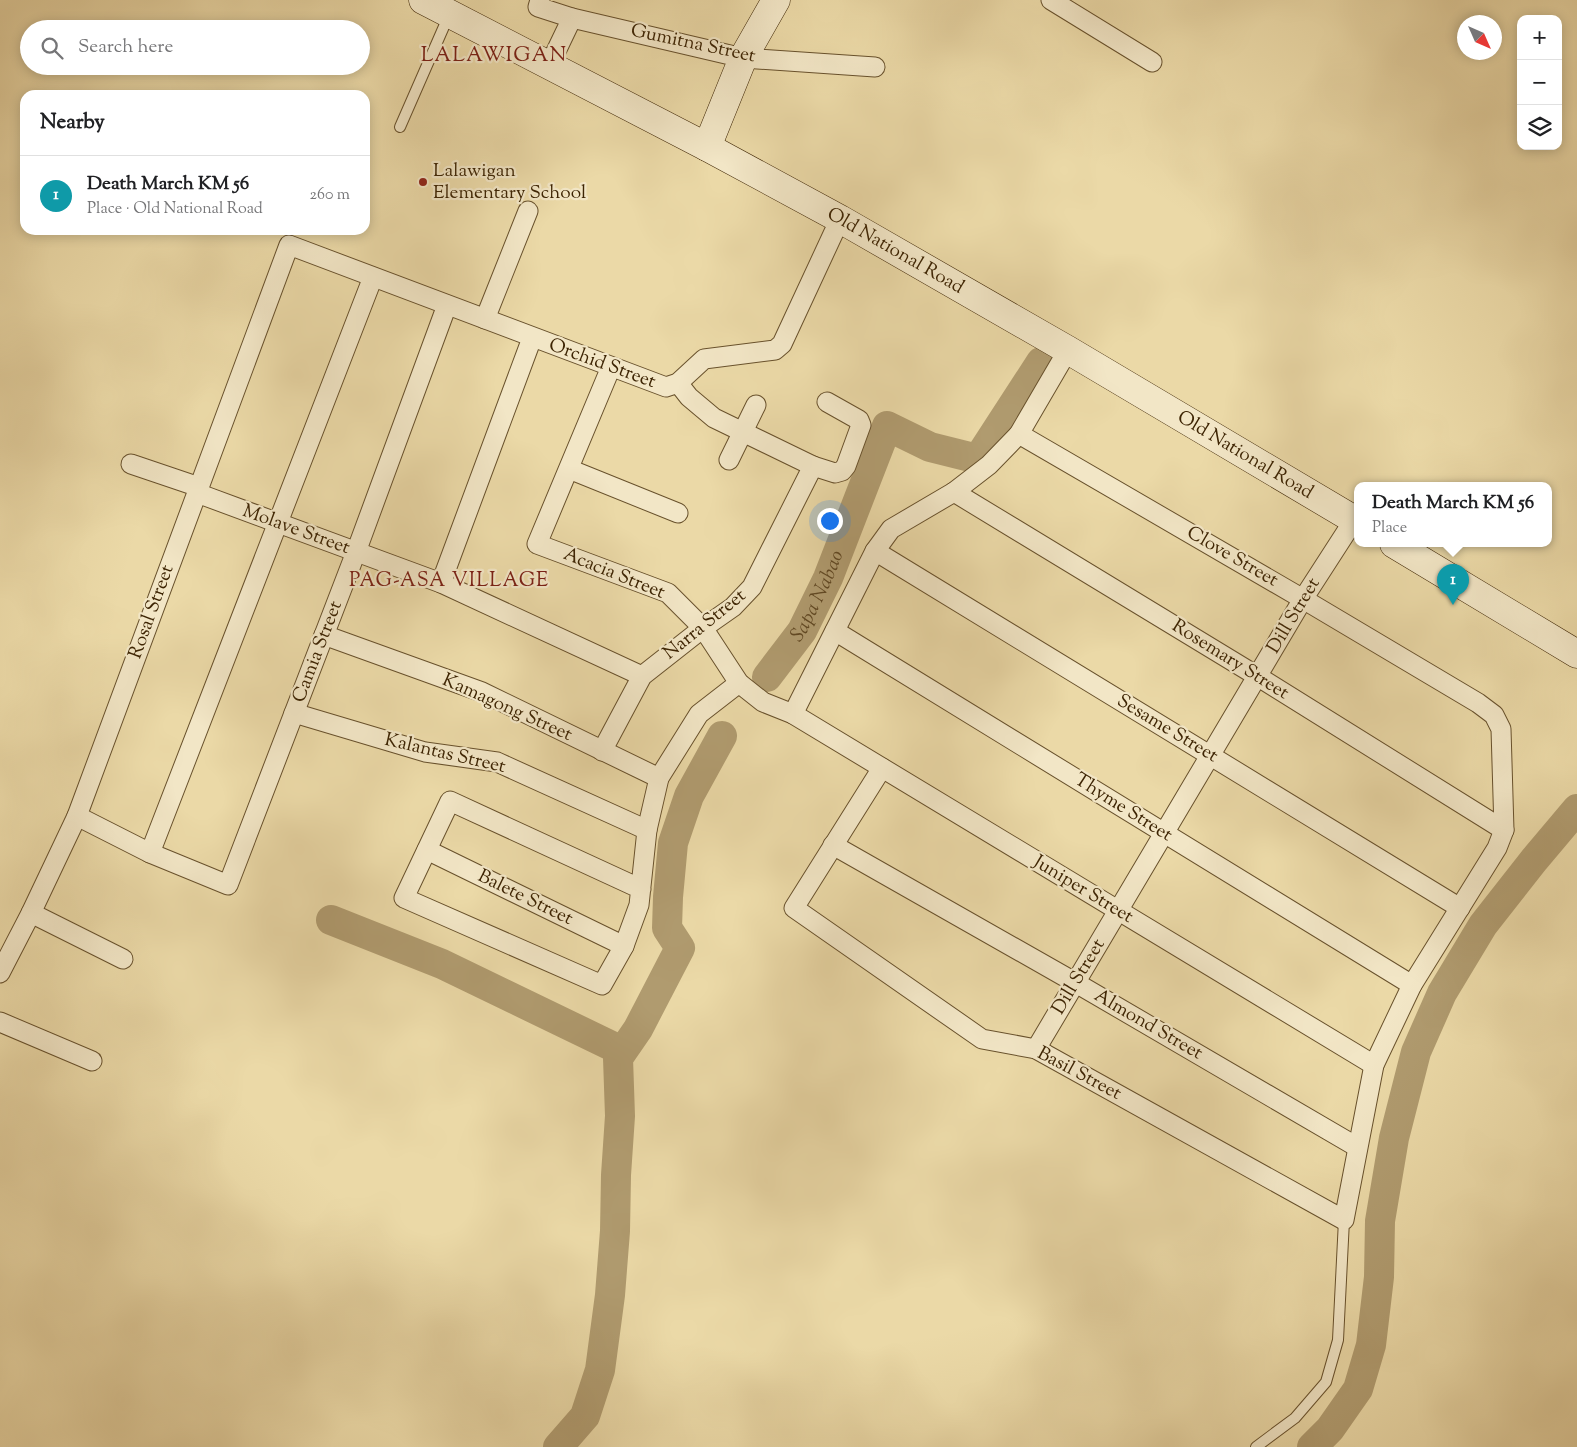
<!DOCTYPE html>
<meta charset="utf-8">
<style>
:root{--surface:#fff;--page:#f6f6f6;--text:#202124;--muted:#757577;--line:#e0e0e0;--accent:#2563eb}
body{margin:0;font-family:"Sorts Mill Goudy",serif;background:var(--page);color:var(--text)}
.controls{position:absolute;right:15px;top:15px;display:grid;overflow:hidden;border-radius:10px;box-shadow:0 2px 12px #0003}
.controls button{width:45px;height:45px;display:grid;place-items:center;padding:0;border:0;border-bottom:1px solid var(--line);background:var(--surface);color:var(--text);font:25px sans-serif}
.compass{position:absolute;left:1457px;top:15px;width:45px;height:45px;border-radius:50%;background:var(--surface);box-shadow:0 2px 12px #0003;rotate:135deg}
.you{position:absolute;left:829px;top:520px;width:18px;height:18px;margin:-12px;border:4px solid #fff;border-radius:50%;background:#1a73e8;box-shadow:0 0 0 8px #1a73e833}
.badge{display:grid;place-items:center;width:32px;height:32px;border-radius:50%;background:var(--accent);color:#fff;font-size:16px;font-weight:700}
.pin{position:absolute;translate:-50% -41px;filter:drop-shadow(0 1px 2px #0008)}
.pin::after{content:'';position:absolute;top:26px;width:18px;height:15px;background:inherit;clip-path:polygon(0 0,100% 0,50% 100%)}
.popup{position:absolute;left:1354px;top:482px;width:198px;height:65px;box-sizing:border-box;display:grid;place-content:center;border-radius:10px;background:var(--surface);filter:drop-shadow(0 1px 4px #0005);font-size:16px;white-space:nowrap;color:var(--muted)}
.popup b{font-size:19px;color:var(--text)}
.popup::after{content:'';position:absolute;left:50%;top:100%;margin-left:-10px;border:10px solid transparent;border-top-color:var(--surface)}
.list{margin:0;padding:0;list-style:none}
h2{display:flex;justify-content:space-between;align-items:center;height:65px;margin:0;padding:0 20px;font-size:21px}
h2 small{font-size:16px;font-weight:400;color:var(--muted)}
.list li{display:grid;grid-template-columns:32px 1fr auto;gap:15px;align-items:center;box-sizing:border-box;height:80px;padding:0 20px;border-top:1px solid var(--line)}
.list b{display:block;font-size:19px;white-space:nowrap}
.list p{margin:0;font-size:16px;white-space:nowrap;color:var(--muted)}
.list em{font-size:16px;font-style:normal;color:var(--muted)}
.icon{flex:none;width:28px;height:28px;fill:none;stroke:currentColor;stroke-width:2;stroke-linecap:round;stroke-linejoin:round}
.map{position:relative;flex:none;width:1577px;height:1447px;overflow:hidden}
.search{position:absolute;background:var(--surface);box-shadow:0 2px 12px #0003;left:20px;top:20px;width:350px;height:55px;display:flex;align-items:center;gap:12px;box-sizing:border-box;padding:0 18px;border-radius:28px;color:var(--muted);font-size:19px}
.panel{position:absolute;background:var(--surface);box-shadow:0 2px 12px #0003;left:20px;top:90px;width:350px;height:145px;border-radius:15px}
.map>svg:first-child{display:block}
</style>
<div class="map">
<svg width="1577" height="1447" viewBox="0 0 1577 1447">
<rect width="100%" height="100%" fill="#ebd9a7"/>
<filter id="stains"><feTurbulence type="fractalNoise" baseFrequency=".004" numOctaves="4"/><feColorMatrix values="0 0 0 0 .2 0 0 0 0 .09 0 0 0 0 .02 0 0 0 .5 -.17"/></filter>
<radialGradient id="worn" r=".72"><stop offset=".6" stop-color="#630" stop-opacity="0"/><stop offset="1" stop-color="#630" stop-opacity=".3"/></radialGradient>
<g fill="none" stroke-linecap="round" stroke-linejoin="round">
<g stroke="#b09b6f" stroke-width="30">
<path id="s1" d="M767,677L802,631L828,578L887,426L930,447L978,459L1041,362"/>
<polyline points="331,920 442,964 622,1051"/>
<polyline points="558,1447 585,1416 600,1370 610,1295 615,1231 616,1175 620,1116 618,1058 638,1029 680,948 667,928 668,897 673,843 689,796 722,736"/>
<polyline points="1312,1447 1330,1429 1358,1389 1371,1345 1379,1277 1380,1221 1394,1138 1416,1052 1442,993 1483,925 1534,860 1577,809"/>
</g>
<defs>
<g id="lane">
<polyline points="400,127 449,15"/>
<polyline points="1256,1447 1295,1418 1326,1382 1338,1340 1344,1220"/>
</g>
<g id="street">
<polyline points="540,0 538,7 572,18 549,66"/>
<polyline points="1051,0 1152,62"/>
<polyline points="572,18 743,58 875,67"/>
<polyline points="485,319 528,211"/>
<polyline points="611,367 537,544 668,593 703,628 739,683 763,702 793,714 1374,1065"/>
<polyline points="678,383 689,397 714,418 813,466 835,473 842,471 846,466 861,425 859,420 827,402"/>
<polyline points="729,460 756,405"/>
<polyline points="131,464 199,487"/>
<polyline points="569,469 678,513"/>
<polyline points="954,492 1257,676 1504,830"/>
<polyline points="197,493 441,583 642,676"/>
<polyline points="875,551 1460,908"/>
<polyline points="441,583 532,338"/>
<polyline points="835,631 1412,985"/>
<polyline points="324,635 482,692 659,778"/>
<polyline points="294,713 425,752 497,762 647,830"/>
<polyline points="793,714 875,551 891,529 954,492 989,465 1019,434 1068,350"/>
<polyline points="602,751 642,676 703,628 733,607 752,587 813,466"/>
<polyline points="882,768 794,908 982,1039 1036,1049 1344,1220 1374,1065 1412,985 1497,848 1504,830 1501,729 1494,715 1478,703 1303,599 1019,434"/>
<polyline points="77,816 150,853 228,885 356,552 447,305"/>
<polyline points="833,845 1076,983 1357,1147"/>
<polyline points="427,850 624,946"/>
<polyline points="150,853 373,277"/>
<polyline points="641,889 450,801 404,898 602,985 624,946 639,905 647,830 659,778 699,714 739,683"/>
<polyline points="31,913 123,959"/>
<polyline points="0,973 31,913 77,816 289,245 666,387 678,383 704,359 775,350 782,344 840,219"/>
<polyline points="0,1022 92,1061"/>
<polyline points="1036,1049 1303,599 1354,520"/>
</g>
<g id="secondary">
<path id="s2" d="M423,0L707,147L840,219L1068,350L1358,522"/>
<polyline points="707,147 743,58 776,0"/>
<polyline points="1394,544 1577,654"/>
</g>
</defs>
<use href="#lane" stroke="#68512c" stroke-width="12"/>
<use href="#street" stroke="#68512c" stroke-width="21"/>
<use href="#secondary" stroke="#3d2403" stroke-width="29"/>
<use href="#lane" stroke="#f2e6c6" stroke-width="10"/>
<use href="#street" stroke="#f2e6c6" stroke-width="19"/>
<use href="#secondary" stroke="#f2e6c6" stroke-width="28"/>
</g>
<circle fill="#8f2418" stroke="#f2e6c6" stroke-width="2" cx="423" cy="182" r="5"/>
<g text-anchor="middle" dominant-baseline="central" stroke-width="4.5" stroke-linejoin="round" paint-order="stroke">
<g font-size="19" fill="#3d2403" stroke="#f2e6c6">
<text transform="translate(693 44) rotate(12)">Gumitna Street</text>
<text stroke="none"><textPath href="#s2" startOffset="535">Old National Road</textPath></text>
<text transform="translate(602 364) rotate(20)">Orchid Street</text>
<text stroke="none"><textPath href="#s2" startOffset="940">Old National Road</textPath></text>
<text transform="translate(296 530) rotate(20)">Molave Street</text>
<text transform="translate(1232 557) rotate(30)">Clove Street</text>
<text transform="translate(614 574) rotate(22)">Acacia Street</text>
<text transform="translate(152 612) rotate(-70)">Rosal Street</text>
<text transform="translate(1294 616) rotate(-59)">Dill Street</text>
<text transform="translate(705 625) rotate(-39)">Narra Street</text>
<text transform="translate(318 652) rotate(-69)">Camia Street</text>
<text transform="translate(1230 660) rotate(32)">Rosemary Street</text>
<text transform="translate(507 708) rotate(24)">Kamagong Street</text>
<text transform="translate(1167 729) rotate(31)">Sesame Street</text>
<text transform="translate(445 754) rotate(13)">Kalantas Street</text>
<text transform="translate(1123 808) rotate(32)">Thyme Street</text>
<text transform="translate(1083 890) rotate(31)">Juniper Street</text>
<text transform="translate(525 898) rotate(26)">Balete Street</text>
<text transform="translate(1079 977) rotate(-59)">Dill Street</text>
<text transform="translate(1148 1025) rotate(30)">Almond Street</text>
<text transform="translate(1079 1074) rotate(28)">Basil Street</text>
</g>
<g font-size="19" fill="#3d2403" stroke="#f2e6c6" text-anchor="start">
<text x="433" y="171">Lalawigan<tspan x="433" dy="22">Elementary School</tspan></text>
</g>
<g font-size="20" letter-spacing="1" fill="#7a1f14" stroke="#f2e6c6">
<text x="449" y="581">PAG-ASA VILLAGE</text>
</g>
<g font-size="20" font-style="italic" fill="#604823" stroke="#f2e6c6">
<text stroke="none"><textPath href="#s1" startOffset="96">Sapa Nabao</textPath></text>
</g>
<g font-size="21" letter-spacing="1" fill="#7a1f14" stroke="#f2e6c6">
<text x="494" y="56">LALAWIGAN</text>
</g>
</g>
<rect width="100%" height="100%" filter="url(#stains)"/>
<rect width="100%" height="100%" fill="url(#worn)"/>
</svg>
<div class="controls">
<button>+</button>
<button>−</button>
<button><svg class="icon" aria-label="layers" viewBox="0 0 24 24"><path d="M12 4l9 5-9 5-9-5zM3 14l9 5 9-5"/></svg></button>
</div>
<svg class="compass" viewBox="-18 -18 36 36"><path d="M0-13l5 13h-10z" fill="#e53935"/><path d="M0 13l5-13h-10z" fill="#757577"/></svg>
<div class="you"></div>
<div class="pin badge" style="left:1453px;top:605px;background:#0f9aa8">1</div>
<div class="popup"><b>Death March KM 56</b>Place</div>
<div class="search"><svg class="icon" aria-label="search" viewBox="0 0 24 24"><circle cx="10" cy="10" r="6"/><path d="M15 15l6 6"/></svg>Search here</div>
<section class="panel">
<h2>Nearby<small></small></h2>
<ul class="list">
<li><span class="badge" style="background:#0f9aa8">1</span><div><b>Death March KM 56</b><p>Place · Old National Road</p></div><em>260 m</em></li>
</ul>
</section>
</div>
